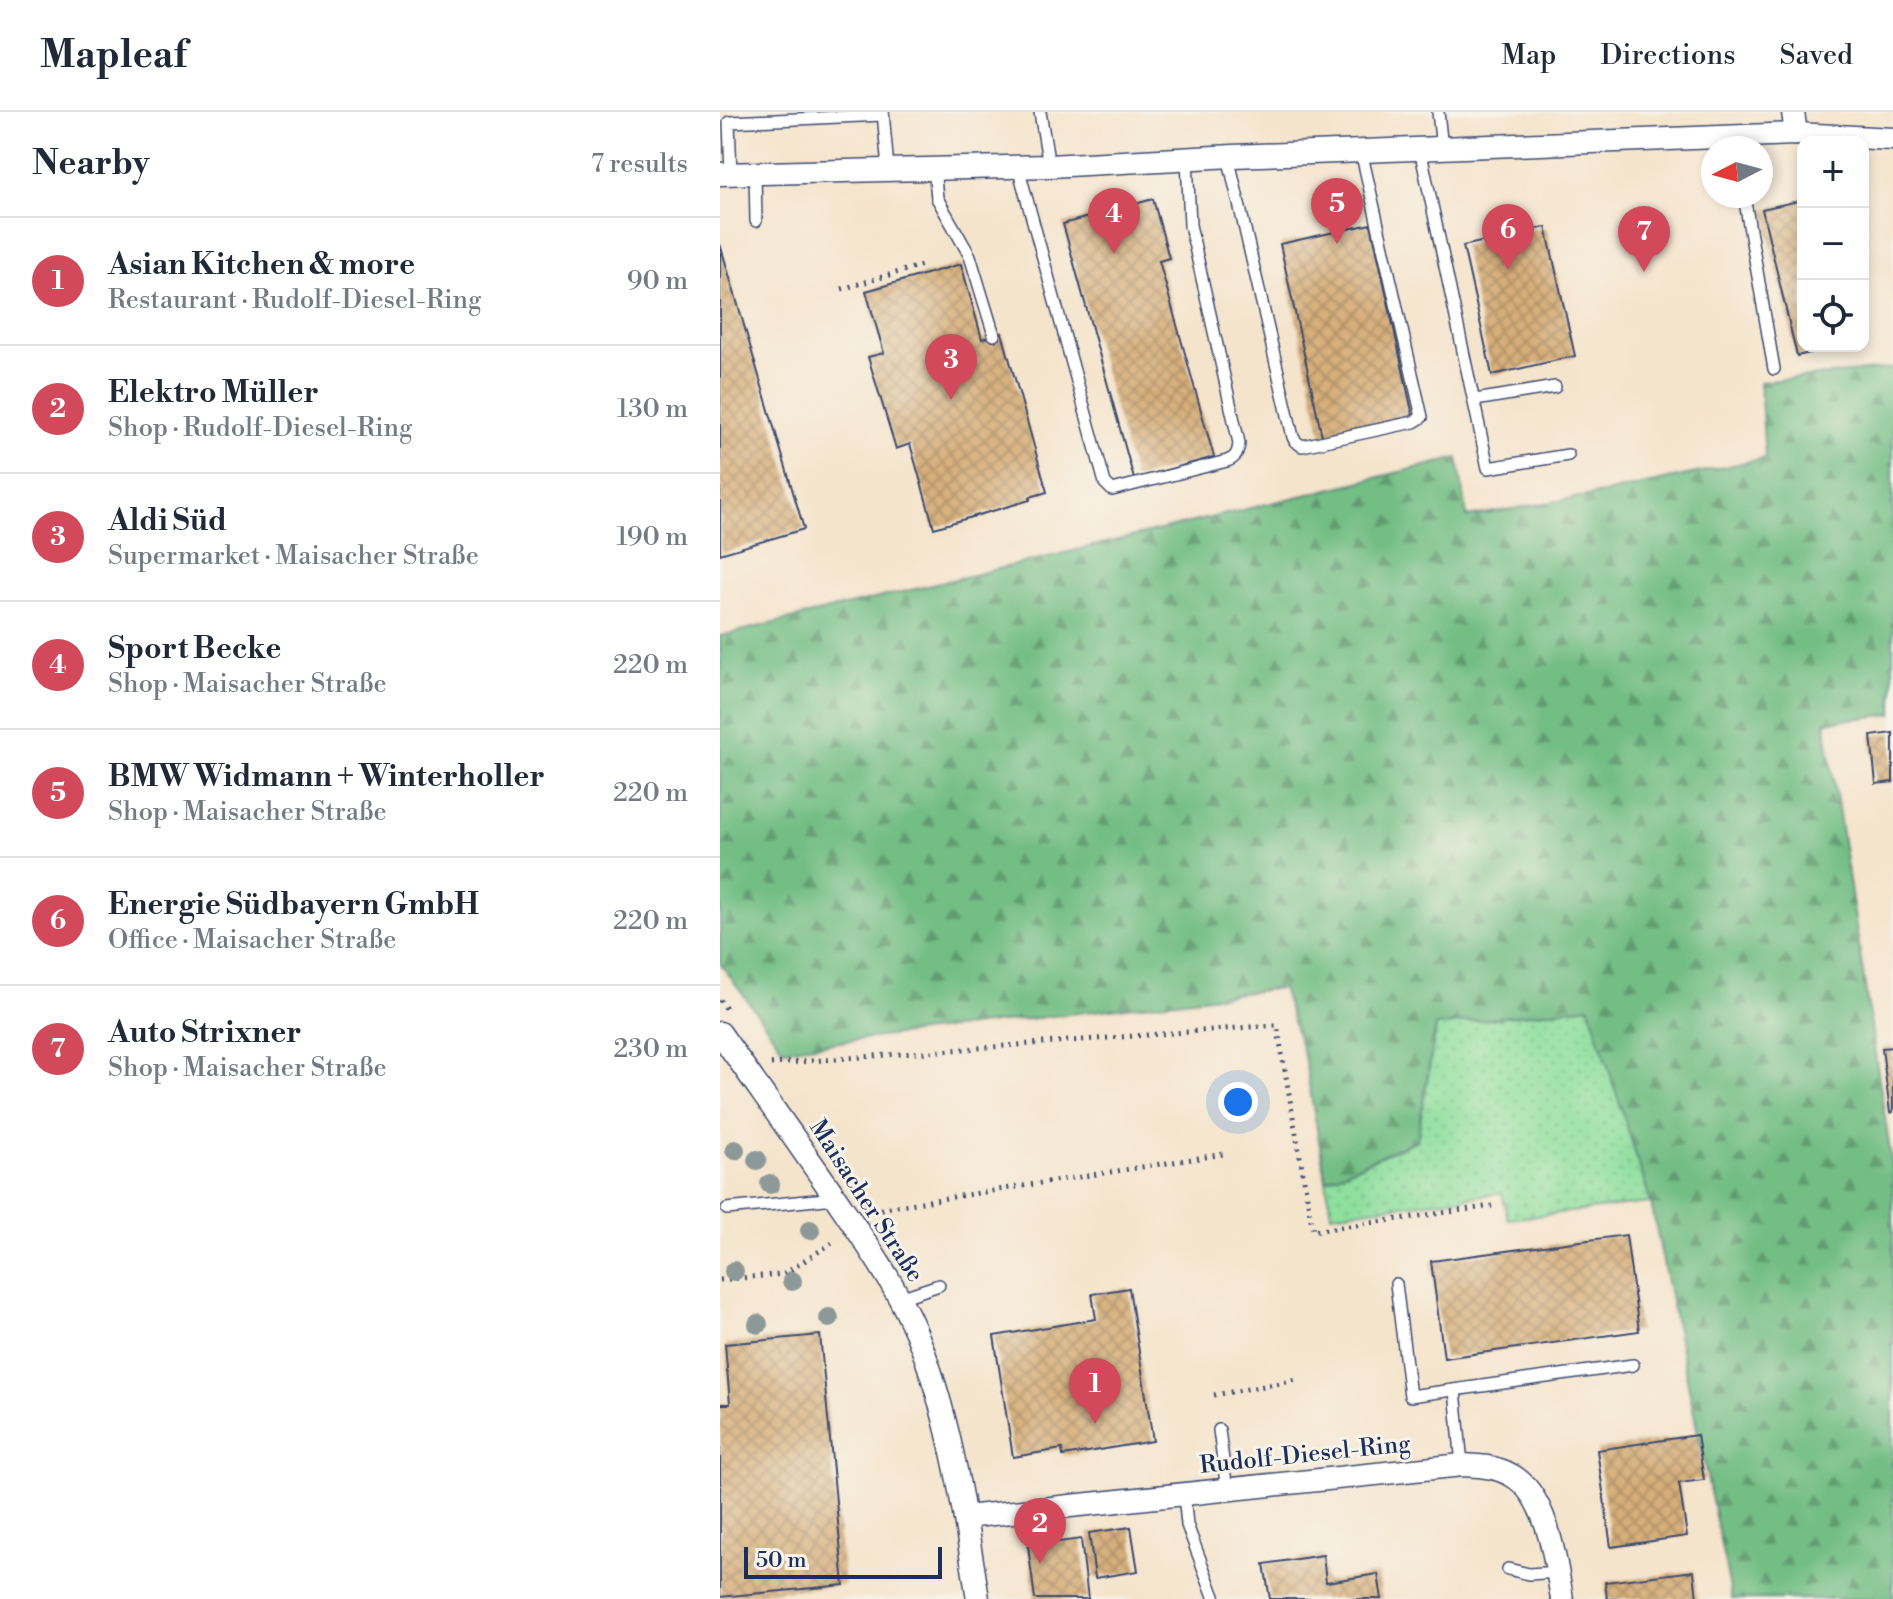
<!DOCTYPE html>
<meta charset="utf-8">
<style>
:root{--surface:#fff;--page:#f2f2f3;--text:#1f2937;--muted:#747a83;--line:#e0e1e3;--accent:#d1495b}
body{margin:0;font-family:"Libre Bodoni",serif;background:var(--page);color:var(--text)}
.controls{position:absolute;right:24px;top:24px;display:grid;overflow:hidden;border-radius:16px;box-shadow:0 4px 12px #0003}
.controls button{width:72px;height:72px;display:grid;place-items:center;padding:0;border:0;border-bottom:2px solid var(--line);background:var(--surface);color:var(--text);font:40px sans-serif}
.compass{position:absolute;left:981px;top:24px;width:72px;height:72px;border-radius:50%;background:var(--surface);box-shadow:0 4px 12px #0003;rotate:264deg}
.scale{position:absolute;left:24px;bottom:20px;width:198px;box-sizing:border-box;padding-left:8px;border:4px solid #1b2f5e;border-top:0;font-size:22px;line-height:28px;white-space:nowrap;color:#1b2f5e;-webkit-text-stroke:6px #f7f3e8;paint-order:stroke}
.you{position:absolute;left:518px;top:990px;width:28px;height:28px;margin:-20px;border:6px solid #fff;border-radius:50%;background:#1a73e8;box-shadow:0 0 0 12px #1a73e833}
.badge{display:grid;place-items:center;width:52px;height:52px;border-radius:50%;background:var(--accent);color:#fff;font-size:26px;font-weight:700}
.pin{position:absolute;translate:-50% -66px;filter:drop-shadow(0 2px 4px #0008)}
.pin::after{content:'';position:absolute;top:42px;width:28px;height:24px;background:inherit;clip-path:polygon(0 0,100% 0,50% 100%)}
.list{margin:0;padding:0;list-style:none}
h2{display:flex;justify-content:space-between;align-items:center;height:104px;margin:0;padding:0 32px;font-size:34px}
h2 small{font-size:26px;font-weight:400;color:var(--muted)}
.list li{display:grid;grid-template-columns:52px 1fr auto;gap:24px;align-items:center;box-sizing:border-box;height:128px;padding:0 32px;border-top:2px solid var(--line)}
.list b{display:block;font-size:30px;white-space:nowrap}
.list p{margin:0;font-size:26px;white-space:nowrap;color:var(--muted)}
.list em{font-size:26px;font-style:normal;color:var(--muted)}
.icon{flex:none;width:44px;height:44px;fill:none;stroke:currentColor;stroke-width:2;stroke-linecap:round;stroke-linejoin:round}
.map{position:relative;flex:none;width:1173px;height:1487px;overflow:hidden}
header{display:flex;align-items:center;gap:48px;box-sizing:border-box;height:112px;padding:0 40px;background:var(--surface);border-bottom:2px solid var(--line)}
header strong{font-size:38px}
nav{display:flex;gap:44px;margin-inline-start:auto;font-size:28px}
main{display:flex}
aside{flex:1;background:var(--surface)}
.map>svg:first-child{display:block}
</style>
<header>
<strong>Mapleaf</strong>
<nav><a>Map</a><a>Directions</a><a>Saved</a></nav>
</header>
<main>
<aside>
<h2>Nearby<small>7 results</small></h2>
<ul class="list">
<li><span class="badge">1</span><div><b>Asian Kitchen &amp; more</b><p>Restaurant · Rudolf-Diesel-Ring</p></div><em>90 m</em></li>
<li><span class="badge">2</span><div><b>Elektro Müller</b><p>Shop · Rudolf-Diesel-Ring</p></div><em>130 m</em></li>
<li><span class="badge">3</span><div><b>Aldi Süd</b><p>Supermarket · Maisacher Straße</p></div><em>190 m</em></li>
<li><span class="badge">4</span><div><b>Sport Becke</b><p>Shop · Maisacher Straße</p></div><em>220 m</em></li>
<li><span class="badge">5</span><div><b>BMW Widmann + Winterholler</b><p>Shop · Maisacher Straße</p></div><em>220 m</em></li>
<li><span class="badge">6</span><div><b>Energie Südbayern GmbH</b><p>Office · Maisacher Straße</p></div><em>220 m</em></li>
<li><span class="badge">7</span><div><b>Auto Strixner</b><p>Shop · Maisacher Straße</p></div><em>230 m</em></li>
</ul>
</aside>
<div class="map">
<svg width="1173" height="1487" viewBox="0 0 1173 1487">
<defs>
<pattern id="grass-dots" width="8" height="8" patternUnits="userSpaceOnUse" patternTransform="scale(2)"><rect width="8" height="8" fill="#8fdf9e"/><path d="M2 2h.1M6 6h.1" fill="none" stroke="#7bc08a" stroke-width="1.8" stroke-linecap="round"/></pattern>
<pattern id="forest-firs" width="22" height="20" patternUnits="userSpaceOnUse" patternTransform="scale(2)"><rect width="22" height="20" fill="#73be85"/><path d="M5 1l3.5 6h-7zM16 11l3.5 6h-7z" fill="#5e9b70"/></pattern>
<pattern id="building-cross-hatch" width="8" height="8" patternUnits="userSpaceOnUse" patternTransform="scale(2)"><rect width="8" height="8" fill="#d7af7a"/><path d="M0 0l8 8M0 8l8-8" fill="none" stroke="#ae8f67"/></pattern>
</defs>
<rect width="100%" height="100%" fill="#f7f3e8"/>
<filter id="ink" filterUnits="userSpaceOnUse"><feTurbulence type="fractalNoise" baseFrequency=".0125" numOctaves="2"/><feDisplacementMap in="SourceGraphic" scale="16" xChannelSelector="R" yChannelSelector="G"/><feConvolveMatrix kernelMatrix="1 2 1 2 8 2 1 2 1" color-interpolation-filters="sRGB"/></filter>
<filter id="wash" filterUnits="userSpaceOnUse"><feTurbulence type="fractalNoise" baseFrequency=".006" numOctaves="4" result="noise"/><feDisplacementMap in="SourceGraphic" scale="32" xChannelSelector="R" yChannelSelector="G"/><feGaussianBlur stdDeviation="1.8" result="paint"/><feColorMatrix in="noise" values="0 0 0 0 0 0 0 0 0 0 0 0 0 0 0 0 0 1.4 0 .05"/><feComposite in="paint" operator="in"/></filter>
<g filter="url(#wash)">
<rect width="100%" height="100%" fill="#f5e4cc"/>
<polygon fill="url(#grass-dots)" stroke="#55877e" stroke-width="2" points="870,894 931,1091 788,1107 782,1081 611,1102 606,1068 697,1028 716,914"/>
<polygon fill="url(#forest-firs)" stroke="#477672" stroke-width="2" points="1173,256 1173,602 1105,610 1173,1059 1173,1487 1012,1487 931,1091 869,894 716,914 697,1028 606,1068 584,944 562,876 63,937 0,851 0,524 738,346 747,405 889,380 1045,346 1040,270"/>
<g id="blocks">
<g fill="url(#building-cross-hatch)">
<polygon points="433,87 449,146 439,149 494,345 414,367 343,112"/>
<polygon points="1083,88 1083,234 1115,235 1077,244 1042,97"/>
<polygon points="651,112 693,304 602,324 560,132"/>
<polygon points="826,115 855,244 772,263 743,134"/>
<polygon points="0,132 84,417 0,442"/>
<polygon points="241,152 262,227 282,221 327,380 310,385 310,388 214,416 190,332 176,337 148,245 164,241 146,179"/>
<polygon points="1173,621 1173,670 1156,672 1151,624"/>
<polygon points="1173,935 1173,1000 1170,1001 1162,936"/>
<polygon points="906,1123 919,1219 724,1246 711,1149"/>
<polygon points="409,1176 433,1329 343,1344 342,1337 293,1345 274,1224 376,1207 372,1182"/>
<polygon points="100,1223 124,1473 0,1485 0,1292 10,1292 5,1232"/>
<polygon points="977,1323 984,1368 959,1371 967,1424 891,1435 877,1338"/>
<polygon points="411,1415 418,1459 375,1466 369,1421"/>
<polygon points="361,1427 368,1487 315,1487 308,1434"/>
<polygon points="603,1443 606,1470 658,1462 662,1487 550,1487 544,1452"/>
<polygon points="974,1459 977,1487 887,1487 885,1470"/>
</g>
</g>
</g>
<g filter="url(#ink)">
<use href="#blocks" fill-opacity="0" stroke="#3c4a6e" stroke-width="2"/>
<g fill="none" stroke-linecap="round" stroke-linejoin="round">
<defs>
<g id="service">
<polyline points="163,0 168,57"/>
<polyline points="320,0 329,54"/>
<polyline points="718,0 722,36"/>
<polyline points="700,37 768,356 848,343"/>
<polyline points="508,44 573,325 575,329 582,334 694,310 702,305 641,39"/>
<path d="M298,55L385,371L392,378L507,349C516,346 518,341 519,331L470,113L467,47"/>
<polyline points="214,56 217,86 250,144 274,223"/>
<polyline points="35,61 36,109"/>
<polyline points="11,62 9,10 163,3"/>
<polyline points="1024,84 1054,257"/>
<polyline points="755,288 835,275"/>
<polyline points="7,1097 115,1086"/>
<polyline points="676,1172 690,1284 913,1253"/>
<polyline points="180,1186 219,1173"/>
<polyline points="735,1278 742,1353"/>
<polyline points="499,1318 507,1378"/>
<polyline points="464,1382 467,1413 495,1487"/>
<polyline points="788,1457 809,1462 838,1460"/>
</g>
<g id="minor">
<polyline points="1073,0 1076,22"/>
<polyline points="0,62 329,54 513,44 1076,22 1173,27"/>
<path d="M0,921C42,981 85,1040 126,1101C155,1144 185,1188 203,1238C232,1317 245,1404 258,1487"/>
<path d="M245,1405L742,1353C759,1354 775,1354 791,1363C827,1382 836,1450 842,1487"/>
</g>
</defs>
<use href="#service" stroke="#3c4a6e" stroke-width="14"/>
<use href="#minor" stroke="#3c4a6e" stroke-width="25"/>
<g stroke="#3c4a6e" stroke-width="5" stroke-dasharray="2 6" stroke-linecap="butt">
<polyline points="122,177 206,152"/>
<polyline points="0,888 7,898"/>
<polyline points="51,952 557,913 593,1119 772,1094"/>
<polyline points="154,1101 164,1096 504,1042"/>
<polyline points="0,1168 64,1162 112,1131"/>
<polyline points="494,1283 578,1268"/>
</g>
<use href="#service" stroke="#fff" stroke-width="11"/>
<use href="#minor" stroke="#fff" stroke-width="22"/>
</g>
<g fill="#8d9998">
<circle cx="15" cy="1038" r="10"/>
<circle cx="37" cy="1048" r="10"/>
<circle cx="50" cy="1072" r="10"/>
<circle cx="90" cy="1118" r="10"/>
<circle cx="14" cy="1159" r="10"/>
<circle cx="72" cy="1169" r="10"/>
<circle cx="109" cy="1206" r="10"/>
<circle cx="38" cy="1212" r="10"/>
</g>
</g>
<g text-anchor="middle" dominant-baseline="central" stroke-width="6" stroke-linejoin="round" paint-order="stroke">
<g font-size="24" fill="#1b2f5e" stroke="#f7f3e8">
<text transform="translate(146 1089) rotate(57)">Maisacher Straße</text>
<text transform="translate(585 1343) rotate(-6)">Rudolf-Diesel-Ring</text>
</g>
</g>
</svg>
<div class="controls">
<button>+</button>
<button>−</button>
<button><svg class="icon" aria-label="locate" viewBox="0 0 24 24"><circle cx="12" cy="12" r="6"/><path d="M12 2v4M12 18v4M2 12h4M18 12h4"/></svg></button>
</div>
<svg class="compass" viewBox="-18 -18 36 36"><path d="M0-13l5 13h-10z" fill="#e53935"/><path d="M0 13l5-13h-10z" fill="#747a83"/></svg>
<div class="scale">50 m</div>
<div class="you"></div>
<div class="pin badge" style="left:375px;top:1312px">1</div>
<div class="pin badge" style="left:320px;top:1452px">2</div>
<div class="pin badge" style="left:231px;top:288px">3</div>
<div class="pin badge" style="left:394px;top:142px">4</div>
<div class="pin badge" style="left:617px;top:132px">5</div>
<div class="pin badge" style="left:788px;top:158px">6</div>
<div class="pin badge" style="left:924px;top:160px">7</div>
</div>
</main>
